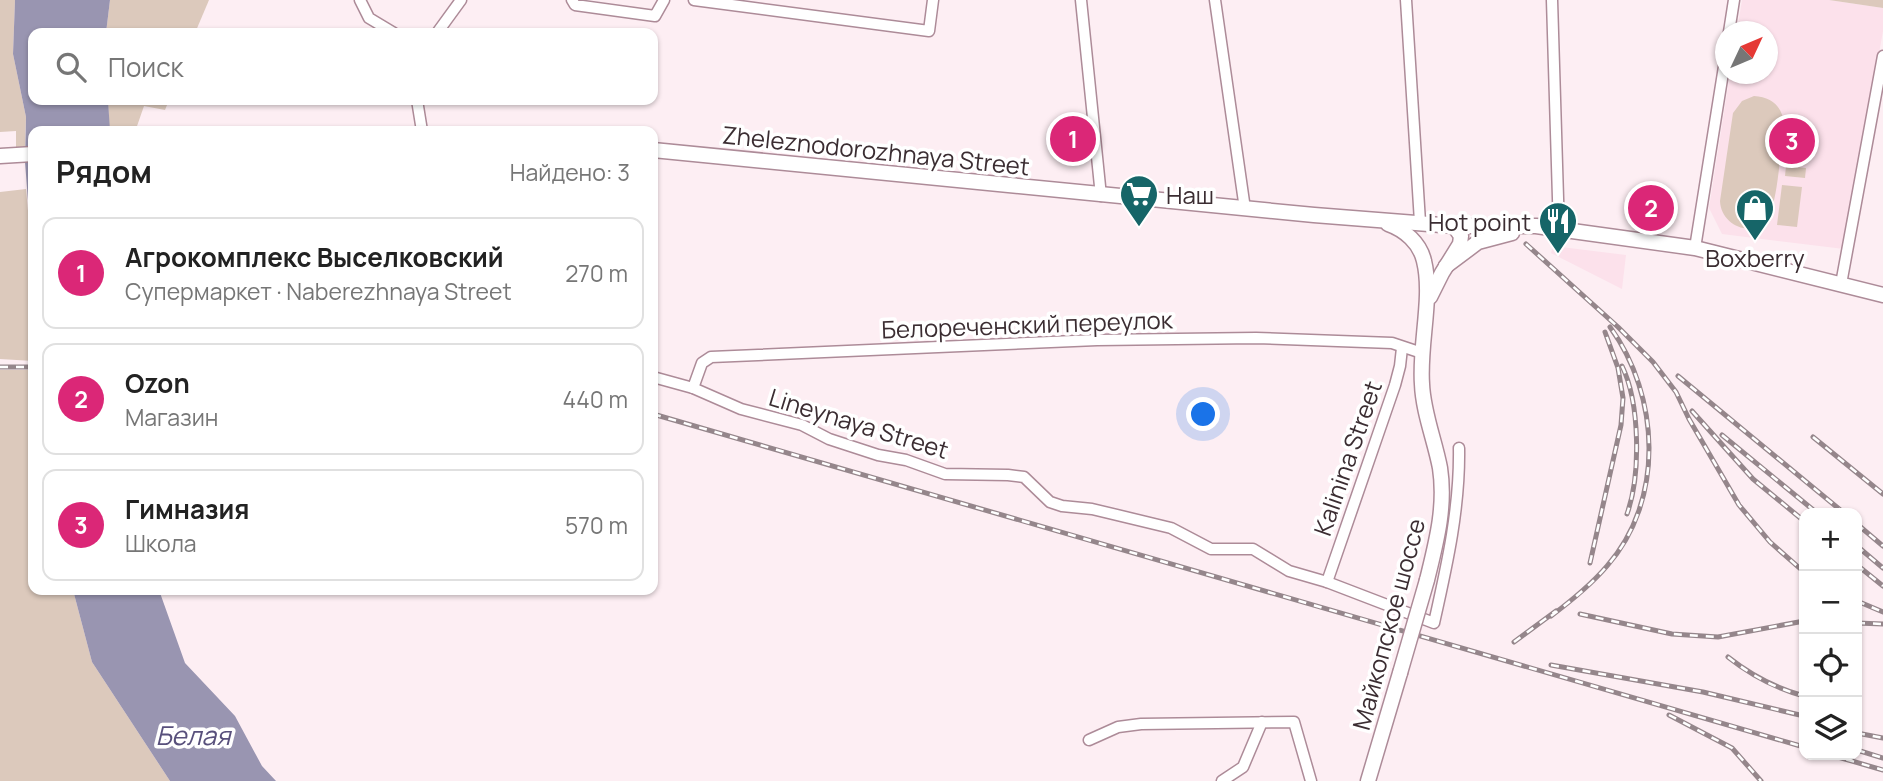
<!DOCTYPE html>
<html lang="ru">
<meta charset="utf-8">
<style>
:root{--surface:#fff;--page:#f6f6f6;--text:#222;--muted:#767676;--line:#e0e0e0;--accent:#db2777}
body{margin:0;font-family:Manrope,sans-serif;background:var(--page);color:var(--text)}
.controls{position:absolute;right:21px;bottom:21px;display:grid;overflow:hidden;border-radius:14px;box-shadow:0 2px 5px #0004}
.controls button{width:63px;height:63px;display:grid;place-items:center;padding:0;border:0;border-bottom:2px solid var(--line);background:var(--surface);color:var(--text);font:35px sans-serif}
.compass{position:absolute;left:1715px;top:21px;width:63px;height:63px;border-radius:50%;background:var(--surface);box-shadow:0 2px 5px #0004;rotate:46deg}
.you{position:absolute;left:1204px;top:415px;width:24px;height:24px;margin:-18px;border:5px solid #fff;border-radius:50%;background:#1a73e8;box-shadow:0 0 0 10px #1a73e833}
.badge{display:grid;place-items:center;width:46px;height:46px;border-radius:50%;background:var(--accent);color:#fff;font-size:23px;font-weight:700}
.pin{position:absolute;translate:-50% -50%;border:4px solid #fff;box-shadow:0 2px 7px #0006}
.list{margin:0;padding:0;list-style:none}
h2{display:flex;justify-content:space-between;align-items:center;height:91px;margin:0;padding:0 28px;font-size:30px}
h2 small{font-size:23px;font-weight:400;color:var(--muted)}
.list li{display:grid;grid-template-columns:46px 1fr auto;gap:21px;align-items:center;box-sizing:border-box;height:112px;margin:0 14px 14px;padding:0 14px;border:2px solid var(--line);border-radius:14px}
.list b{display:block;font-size:26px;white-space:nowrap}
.list p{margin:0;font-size:23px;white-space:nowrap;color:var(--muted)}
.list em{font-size:23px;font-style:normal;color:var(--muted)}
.icon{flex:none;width:38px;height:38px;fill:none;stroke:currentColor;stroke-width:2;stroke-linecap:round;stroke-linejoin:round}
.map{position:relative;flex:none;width:1883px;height:781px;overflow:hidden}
.search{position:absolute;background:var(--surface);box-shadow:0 2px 5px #0004;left:28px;top:28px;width:630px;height:77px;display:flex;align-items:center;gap:18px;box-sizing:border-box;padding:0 24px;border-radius:14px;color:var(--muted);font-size:26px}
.panel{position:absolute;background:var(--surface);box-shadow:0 2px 5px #0004;left:28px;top:126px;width:630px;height:469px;border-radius:14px}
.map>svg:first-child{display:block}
</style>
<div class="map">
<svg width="1883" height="781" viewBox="0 0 1883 781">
<rect width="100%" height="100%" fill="#fdeef3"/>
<g fill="#fce1eb">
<polygon points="1742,0 1829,0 1883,8 1883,31 1844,249 1722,234 1709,208 1730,74 1768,74 1768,32 1737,31"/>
<polygon points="1553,246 1626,255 1622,289 1551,253"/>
</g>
<g fill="#dcc9bc">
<polygon points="0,0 15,0 13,54 26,117 25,147 16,148 16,131 0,132"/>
<polygon points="110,0 209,0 195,33 106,33"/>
<polygon points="1829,0 1883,0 1883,8"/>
<path d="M1754,96C1772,97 1783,107 1784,125C1780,150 1779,188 1771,211C1761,241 1721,229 1720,201L1733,113L1742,101Z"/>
<polygon points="108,100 169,100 165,110 144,106 136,129 109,129"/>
<polygon points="1786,166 1806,168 1805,178 1785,176"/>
<polygon points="1782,185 1802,187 1797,227 1777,225"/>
<polygon points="26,189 33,265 33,361 0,359 0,192"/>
<polygon points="0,370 33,370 33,590 73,590 92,662 170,781 0,781"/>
</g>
<g fill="#9995b1">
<polygon points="15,0 110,0 106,33 33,33 33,100 108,100 110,131 33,131 33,265 25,162 26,117 13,54"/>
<polygon points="73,590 159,590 185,663 235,716 262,766 276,781 170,781 92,662"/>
</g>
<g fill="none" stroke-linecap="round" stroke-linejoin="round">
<defs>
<g id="minor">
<polyline points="360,0 369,18 394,33"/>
<polyline points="572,0 575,5 655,16 664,0"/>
<polyline points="694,0 929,31 933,0"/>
<polyline points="1081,0 1101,196"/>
<polyline points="1215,0 1245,209"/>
<polyline points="1406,0 1420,222"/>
<polyline points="1552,0 1559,231"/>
<polyline points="1729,32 1734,0"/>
<polyline points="437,33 461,0"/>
<polyline points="417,100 422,131"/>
<polyline points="1695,248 1726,54"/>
<polyline points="1841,284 1883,56"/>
<path d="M653,377L693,388L741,409L802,425L829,439L878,455L906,460L945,474L1008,475L1024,477L1050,502L1062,506L1092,509L1171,528L1211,549H1253L1289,571L1327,582L1434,623C1447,565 1460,508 1459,448"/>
<polyline points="693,388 702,363 711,357 1097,340 1256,338 1392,343 1422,353"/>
<polyline points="1327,582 1395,385 1400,366 1402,348"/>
<polyline points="1089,740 1118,727 1141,724 1294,722 1311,781"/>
<polyline points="1222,781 1243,767 1262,722"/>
</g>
<g id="major">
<polyline points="653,150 1314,215 1454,226 1536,226 1695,248 1883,295"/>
<polyline points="0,156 33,154"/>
<path d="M1388,224C1405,230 1420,243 1424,261C1433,297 1419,345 1422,384C1423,412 1435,441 1440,468C1446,507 1436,543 1427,580"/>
<polyline points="1446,266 1478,242 1512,233"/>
<polyline points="1430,297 1442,273 1460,244 1461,236 1454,226"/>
<polyline points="1368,781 1400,673"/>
</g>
</defs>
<use href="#minor" stroke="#ad8b98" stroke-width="13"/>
<use href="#major" stroke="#ad8b98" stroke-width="17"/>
<use href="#minor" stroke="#fff" stroke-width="10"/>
<use href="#major" stroke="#fff" stroke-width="14"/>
<defs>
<g id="rail">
<polyline points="1526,244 1618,327 1653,362 1676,392 1689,419 1739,505 1770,542 1804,572"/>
<path d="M1622,366C1640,403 1641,475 1627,514"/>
<polyline points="0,367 33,367"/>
<polyline points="1678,376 1844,513"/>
<polyline points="1692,411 1753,479 1804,521"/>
<polyline points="653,414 1804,747"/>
<polyline points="1722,435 1817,513"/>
<polyline points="1813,437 1883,494"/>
<polyline points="1857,524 1883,546"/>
<polyline points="1857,546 1883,568"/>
<polyline points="1590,563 1621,425 1623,398 1618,368 1605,332"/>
<polyline points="1857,565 1883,586"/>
<polyline points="1857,601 1883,612"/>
<polyline points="1580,614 1672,634 1718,637 1804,621"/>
<path d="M1551,616C1571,601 1590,586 1607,566C1665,500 1660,396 1610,327"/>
<polyline points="1857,623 1883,624"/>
<polyline points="1514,642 1556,611"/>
<path d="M1728,657C1752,676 1775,688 1804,696"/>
<polyline points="1551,665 1703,692 1804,716"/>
<polyline points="1669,715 1732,748 1761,781"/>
<polyline points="1857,733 1883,738"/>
<polyline points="1857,750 1883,758"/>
<polyline points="1831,755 1883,770"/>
</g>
</defs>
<use href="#rail" stroke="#95868b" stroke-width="5"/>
<use href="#rail" stroke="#fff" stroke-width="2.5" stroke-dasharray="8" stroke-linecap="butt"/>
<defs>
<polyline id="major-bridge" points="1400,673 1427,580"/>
</defs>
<use href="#major-bridge" stroke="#ad8b98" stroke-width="17" stroke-linecap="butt"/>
<use href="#major-bridge" stroke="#fff" stroke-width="14"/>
</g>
<defs>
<symbol id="supermarket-pin" viewBox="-11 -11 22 30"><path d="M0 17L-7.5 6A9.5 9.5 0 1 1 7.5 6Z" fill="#166568" stroke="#fff"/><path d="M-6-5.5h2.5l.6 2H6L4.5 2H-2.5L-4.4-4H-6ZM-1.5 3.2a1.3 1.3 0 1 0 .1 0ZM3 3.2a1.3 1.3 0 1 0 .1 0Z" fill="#fff"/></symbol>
<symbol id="shop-pin" viewBox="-11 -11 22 30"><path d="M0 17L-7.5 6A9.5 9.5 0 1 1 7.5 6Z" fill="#166568" stroke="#fff"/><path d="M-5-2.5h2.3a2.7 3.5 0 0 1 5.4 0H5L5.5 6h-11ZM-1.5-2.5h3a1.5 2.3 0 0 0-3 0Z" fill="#fff"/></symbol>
<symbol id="restaurant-pin" viewBox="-11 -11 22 30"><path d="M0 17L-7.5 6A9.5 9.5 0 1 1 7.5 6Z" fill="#166568" stroke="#fff"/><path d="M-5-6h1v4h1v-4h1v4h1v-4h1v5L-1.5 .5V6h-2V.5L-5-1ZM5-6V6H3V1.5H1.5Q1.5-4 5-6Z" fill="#fff"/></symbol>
</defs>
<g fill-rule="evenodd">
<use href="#supermarket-pin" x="1117" y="172" width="44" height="60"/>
<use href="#shop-pin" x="1733" y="186" width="44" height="60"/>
<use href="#restaurant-pin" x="1536" y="199" width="44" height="60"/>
</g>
<g text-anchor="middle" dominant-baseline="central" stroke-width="7" stroke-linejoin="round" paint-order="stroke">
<g font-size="24" fill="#3b2d32" stroke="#fff">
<text transform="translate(876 150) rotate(6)">Zheleznodorozhnaya Street</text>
<text transform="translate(1027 324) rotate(-2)">Белореченский переулок</text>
<text transform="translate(859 423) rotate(17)">Lineynaya Street</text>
<text transform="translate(1347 458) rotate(-71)">Kalinina Street</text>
<text transform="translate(1388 624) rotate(-75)">Майкопское шоссе</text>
</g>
<g font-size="24" fill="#3b2d32" stroke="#fff" text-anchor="start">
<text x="1166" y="194">Наш</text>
<text x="1531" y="221" text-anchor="end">Hot point</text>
<text x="1755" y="257" text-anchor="middle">Boxberry</text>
</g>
<g font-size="26" font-style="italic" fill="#58507c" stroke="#fff">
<text x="193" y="735">Белая</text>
</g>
</g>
</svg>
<div class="controls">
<button>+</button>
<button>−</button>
<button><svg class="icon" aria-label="locate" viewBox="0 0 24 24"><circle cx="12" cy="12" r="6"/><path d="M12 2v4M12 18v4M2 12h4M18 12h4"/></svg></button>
<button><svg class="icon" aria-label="layers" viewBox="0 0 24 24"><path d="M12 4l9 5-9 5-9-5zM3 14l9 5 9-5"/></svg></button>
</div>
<svg class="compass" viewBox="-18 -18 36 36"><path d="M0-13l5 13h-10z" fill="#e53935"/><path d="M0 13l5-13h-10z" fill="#767676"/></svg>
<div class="you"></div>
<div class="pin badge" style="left:1073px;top:139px">1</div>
<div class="pin badge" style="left:1651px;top:208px">2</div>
<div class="pin badge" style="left:1792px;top:141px">3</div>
<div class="search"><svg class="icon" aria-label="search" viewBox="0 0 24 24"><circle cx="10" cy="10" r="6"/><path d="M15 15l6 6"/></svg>Поиск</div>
<section class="panel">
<h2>Рядом<small>Найдено: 3</small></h2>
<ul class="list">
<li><span class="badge">1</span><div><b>Агрокомплекс Выселковский</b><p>Супермаркет · Naberezhnaya Street</p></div><em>270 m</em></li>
<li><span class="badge">2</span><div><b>Ozon</b><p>Магазин</p></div><em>440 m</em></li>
<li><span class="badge">3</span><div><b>Гимназия</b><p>Школа</p></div><em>570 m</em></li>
</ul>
</section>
</div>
